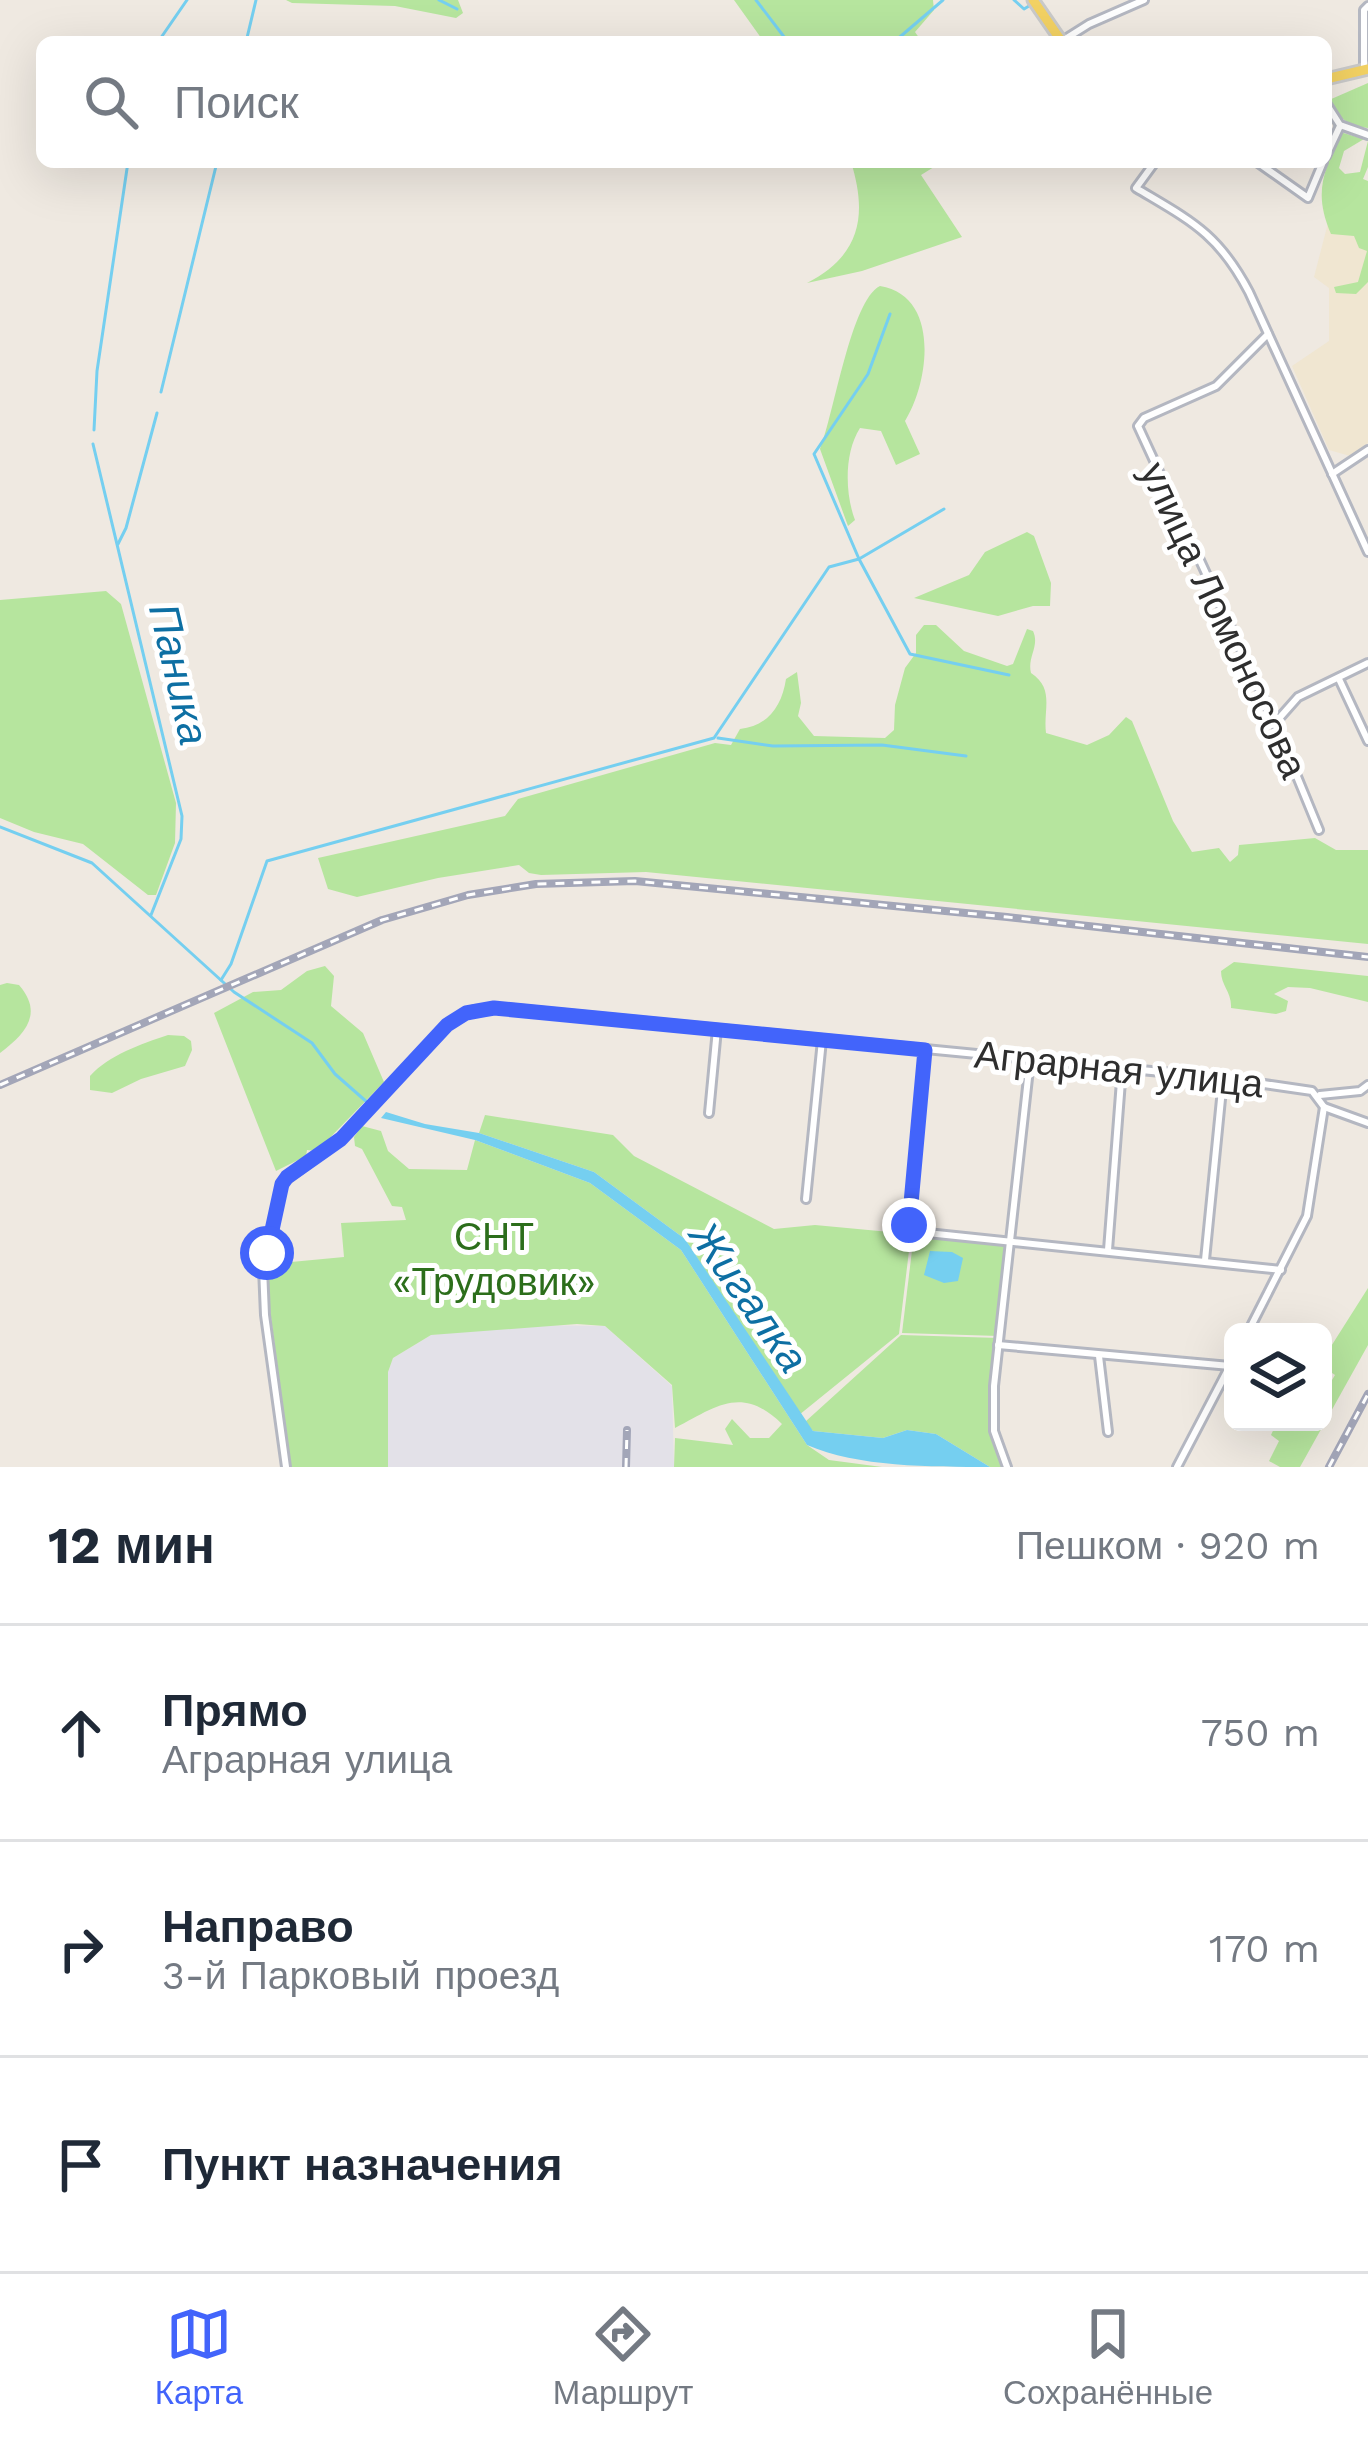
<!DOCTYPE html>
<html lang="ru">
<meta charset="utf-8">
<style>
:root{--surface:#fff;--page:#f2f2f3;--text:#1f2937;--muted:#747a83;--line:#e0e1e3;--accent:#4264fb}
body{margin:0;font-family:"Work Sans",sans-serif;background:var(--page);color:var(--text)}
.controls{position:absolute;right:36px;bottom:36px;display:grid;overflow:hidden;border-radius:18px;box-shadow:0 12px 48px #0002}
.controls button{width:108px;height:108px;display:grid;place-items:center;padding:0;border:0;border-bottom:3px solid var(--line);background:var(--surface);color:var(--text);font:60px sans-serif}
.stop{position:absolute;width:36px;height:36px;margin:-27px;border:9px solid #4264fb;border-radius:50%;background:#fff}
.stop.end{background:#4264fb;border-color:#fff;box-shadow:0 3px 12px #0008}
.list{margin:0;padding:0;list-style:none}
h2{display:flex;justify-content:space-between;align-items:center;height:156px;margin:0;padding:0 48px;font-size:51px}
h2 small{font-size:39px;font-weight:400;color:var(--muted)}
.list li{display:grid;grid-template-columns:78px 1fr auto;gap:36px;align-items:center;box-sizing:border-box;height:216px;padding:0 48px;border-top:3px solid var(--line)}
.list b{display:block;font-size:45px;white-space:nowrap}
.list p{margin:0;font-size:39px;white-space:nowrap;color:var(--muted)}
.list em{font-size:39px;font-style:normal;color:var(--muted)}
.icon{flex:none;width:66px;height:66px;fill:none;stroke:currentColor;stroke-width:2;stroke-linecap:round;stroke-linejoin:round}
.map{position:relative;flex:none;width:1368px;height:1467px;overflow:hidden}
.search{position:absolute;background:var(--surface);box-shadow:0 12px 48px #0002;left:36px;right:36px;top:36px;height:132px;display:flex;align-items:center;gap:30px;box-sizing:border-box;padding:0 42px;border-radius:18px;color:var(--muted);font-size:45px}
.sheet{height:804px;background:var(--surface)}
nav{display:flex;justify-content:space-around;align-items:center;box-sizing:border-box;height:168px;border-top:3px solid var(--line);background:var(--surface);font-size:33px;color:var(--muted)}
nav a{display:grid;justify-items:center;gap:6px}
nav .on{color:var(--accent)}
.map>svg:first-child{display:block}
</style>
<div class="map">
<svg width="1368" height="1467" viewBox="0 0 1368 1467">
<rect width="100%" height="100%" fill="#efe9e1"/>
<polygon fill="#e3e1e8" points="520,1325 605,1326 672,1386 674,1467 388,1467 388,1372 393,1358 431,1335"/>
<polygon fill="#f0e6d1" points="1328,223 1368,233 1368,443 1350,456 1329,450 1292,366 1329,341 1329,288 1314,277"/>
<g fill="#b6e59e">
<polygon points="286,0 458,0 463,13 456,18 395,6 292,3"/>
<polygon points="734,0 933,0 934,10 915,32 922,42 764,42"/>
<path d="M1368,83V128C1346,126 1340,118 1329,100Z"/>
<path d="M1340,132L1364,139L1344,151L1339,168L1345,174L1360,172L1368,141V167L1363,179L1368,181V282L1356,294L1336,293L1334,287L1358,282L1367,251L1359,248L1354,236L1331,234C1313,192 1324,173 1340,132Z"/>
<path d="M851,162H942L921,175L962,237L862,271L807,283C860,256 868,216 851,162Z"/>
<path d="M880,286C941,296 929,383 905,421L920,454L896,465L881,431L860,428C844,453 845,494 855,520L848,526L820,449C834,414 851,300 880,286Z"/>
<polygon points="1027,532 1034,536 1051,583 1050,606 1033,606 998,616 914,598 969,575 985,552"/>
<polygon points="106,591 121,604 176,803 175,843 156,895 148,895 83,844 34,832 0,818 0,600"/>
<path d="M924,625H936L964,651L1007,666L1013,664L1027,629L1033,631C1040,646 1027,657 1031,673C1055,689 1043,709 1046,733L1087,745L1109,735L1126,717L1132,721L1173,821L1192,852L1219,848L1230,862L1238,855L1239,845L1315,838L1336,850H1368V944L646,872L541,875L529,873L519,865L438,878L357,897L328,889L318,858L505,816L518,799L715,743L731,745L740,729C768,726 782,706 786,679L797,672L801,703L798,716L814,736L885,738L894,730L895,705L905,668L916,653V635Z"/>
<path d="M1234,962L1368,976V1002L1310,988L1288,987L1274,994L1288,1001L1286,1011L1276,1014L1231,1008C1232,992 1221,986 1221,971Z"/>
<polygon points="325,966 334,976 331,1006 363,1033 384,1082 317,1151 307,1150 306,1156 276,1171 214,1013 253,992 281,990 307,971"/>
<path d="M7,983L19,985C44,1014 25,1034 0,1053V985Z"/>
<path d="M168,1035L184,1036L191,1041L192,1050L185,1066L141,1079L112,1093L90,1090V1076C109,1055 141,1044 168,1035Z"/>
<polygon points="485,1115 613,1135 634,1156 774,1229 815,1225 911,1234 899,1334 799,1415 685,1239 594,1172 479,1133"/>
<path d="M362,1126L381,1131L388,1151L409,1169L467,1170L475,1140L590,1183L681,1250L807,1445L829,1460L882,1467H674L675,1438L733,1445L725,1429L732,1419L750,1438H769L782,1424C742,1385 717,1406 675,1428L672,1385L605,1326L577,1324L431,1335L393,1358L388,1372V1467H291L265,1273L270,1264L344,1257L341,1223L406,1220L402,1207L392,1206L362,1149L355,1146L354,1137Z"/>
<polygon points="914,1234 1009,1245 999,1336 902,1333"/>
<polygon points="1368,1288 1368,1345 1300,1467 1280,1467 1269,1461 1279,1441 1271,1435 1277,1422 1323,1422 1323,1395 1335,1375 1323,1367 1323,1359"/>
<polygon points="901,1335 999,1338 990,1427 1006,1467 990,1467 936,1434 907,1430 883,1438 813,1431 805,1422"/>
</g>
<g fill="#75cff0">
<path d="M386,1112L425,1124L479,1133L594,1172L685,1239L813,1431L883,1438L907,1430L936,1434L990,1467C931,1467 857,1467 807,1445L681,1250L590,1183L475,1140L381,1118Z"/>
<polygon points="930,1251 952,1252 963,1258 958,1281 944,1283 924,1275"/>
</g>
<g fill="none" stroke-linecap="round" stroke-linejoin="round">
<g stroke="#75cff0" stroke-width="3">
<polyline points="439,0 457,9"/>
<polyline points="756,0 788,42"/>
<polyline points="1014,0 1024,9 1039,0"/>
<polyline points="158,42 187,0"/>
<polyline points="246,42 256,0"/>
<polyline points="894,42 943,0"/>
<polyline points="890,314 868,374 814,454 859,559 910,654 1009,675"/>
<polyline points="161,392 217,162"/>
<polyline points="94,430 97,371 128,162"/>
<polyline points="93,444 182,816 181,839 151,915"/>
<polyline points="118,544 126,528 157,413"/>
<polyline points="718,738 773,746 882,745 966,756"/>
<polyline points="0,827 92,863 234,992 312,1043 335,1074 368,1103"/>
<polyline points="221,980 231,964 267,861 714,738 829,567 859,559 944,509"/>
</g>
<defs>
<g id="street">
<polyline points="1062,41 1089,24 1144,0"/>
<polyline points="1364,70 1364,10 1368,6"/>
<polyline points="1326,103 1340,125 1368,135"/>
<polyline points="1326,156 1340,126"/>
<path d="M1155,162L1136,188C1191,221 1218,233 1249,292L1368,552"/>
<polyline points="1257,162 1308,198 1323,162"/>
<polyline points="1268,334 1216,386 1144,418 1138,426 1275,723 1319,830"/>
<polyline points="1332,474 1368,450"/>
<polyline points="1339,679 1368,741"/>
<polyline points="1275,723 1298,697 1368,663"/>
<polyline points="925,1050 908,1231 1281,1270"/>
<polyline points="1320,1095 1360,1091 1368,1085"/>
<polyline points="709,1113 717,1029"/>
<polyline points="806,1199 822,1040"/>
<polyline points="1108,1250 1122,1068"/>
<polyline points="1205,1260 1223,1079"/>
<polyline points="1248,1332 1307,1216 1324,1107"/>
<polyline points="998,1345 1230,1366"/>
<polyline points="1099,1356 1108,1432"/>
<polyline points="286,1467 265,1315 263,1268 282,1183 341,1139 447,1025 474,1010 504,1008 1223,1078 1312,1091 1324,1107 1368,1123"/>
<polyline points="1007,1467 994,1431 994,1386 1030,1060"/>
<polyline points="1177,1467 1233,1360"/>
</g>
<g id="primary">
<polyline points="1033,0 1062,42"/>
<polyline points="1326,79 1368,69"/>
</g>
</defs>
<use href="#street" stroke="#b4b7c1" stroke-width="12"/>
<use href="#primary" stroke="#c9c9c9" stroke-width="15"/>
<use href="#street" stroke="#fff" stroke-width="6"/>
<use href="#primary" stroke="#f2d163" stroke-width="9"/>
<defs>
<g id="rail">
<polyline points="0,1085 382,920 468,895 536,884 635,881 1007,917 1368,957"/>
<polyline points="626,1467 627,1430"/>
<polyline points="1329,1467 1368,1394"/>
</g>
</defs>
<use href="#rail" stroke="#a3a6b8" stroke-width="8"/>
<use href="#rail" stroke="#fff" stroke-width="3" stroke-dasharray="9" stroke-linecap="butt"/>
</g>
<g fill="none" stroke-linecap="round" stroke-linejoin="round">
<polyline stroke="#4264fb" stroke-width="15" points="267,1253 282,1184 287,1177 341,1139 447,1025 466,1013 494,1008 925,1050 909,1225"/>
</g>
<g text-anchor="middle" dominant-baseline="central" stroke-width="10" stroke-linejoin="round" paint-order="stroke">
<g font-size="39" fill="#2e2e2e" stroke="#fff">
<text transform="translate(1224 620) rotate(65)">улица Ломоносова</text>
<text transform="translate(1119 1069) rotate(6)">Аграрная улица</text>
</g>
<g font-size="39" fill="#2c6e1b" stroke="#fff">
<text x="494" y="1236">СНТ<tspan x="494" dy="45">«Трудовик»</tspan></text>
</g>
<g font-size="42" font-style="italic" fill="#0d6fa3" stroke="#fff">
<text transform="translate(179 674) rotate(77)">Паника</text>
<text transform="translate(749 1297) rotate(55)">Жигалка</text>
</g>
</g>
</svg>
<div class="controls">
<button><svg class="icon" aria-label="layers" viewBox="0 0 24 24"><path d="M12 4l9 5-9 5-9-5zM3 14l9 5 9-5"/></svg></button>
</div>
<div class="stop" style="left:267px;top:1253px"></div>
<div class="stop end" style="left:909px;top:1225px"></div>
<div class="search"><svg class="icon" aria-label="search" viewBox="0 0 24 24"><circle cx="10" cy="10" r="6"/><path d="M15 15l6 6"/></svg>Поиск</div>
</div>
<section class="sheet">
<h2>12 мин<small>Пешком · 920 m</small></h2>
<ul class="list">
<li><svg class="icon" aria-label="ahead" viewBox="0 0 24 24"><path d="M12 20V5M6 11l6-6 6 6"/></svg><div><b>Прямо</b><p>Аграрная улица</p></div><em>750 m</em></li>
<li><svg class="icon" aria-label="right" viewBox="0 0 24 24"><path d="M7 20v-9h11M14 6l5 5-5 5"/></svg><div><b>Направо</b><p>3-й Парковый проезд</p></div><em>170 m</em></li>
<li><svg class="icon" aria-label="arrive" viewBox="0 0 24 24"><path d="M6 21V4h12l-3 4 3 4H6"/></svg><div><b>Пункт назначения</b></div></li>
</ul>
</section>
<nav>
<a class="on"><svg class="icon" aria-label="map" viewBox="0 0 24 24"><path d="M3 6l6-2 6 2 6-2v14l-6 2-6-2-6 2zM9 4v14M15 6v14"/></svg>Карта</a>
<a><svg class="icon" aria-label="directions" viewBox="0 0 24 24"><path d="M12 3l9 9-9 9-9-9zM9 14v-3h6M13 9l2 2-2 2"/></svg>Маршрут</a>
<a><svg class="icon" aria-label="saved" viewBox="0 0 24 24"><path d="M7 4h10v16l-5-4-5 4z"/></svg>Сохранённые</a>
</nav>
